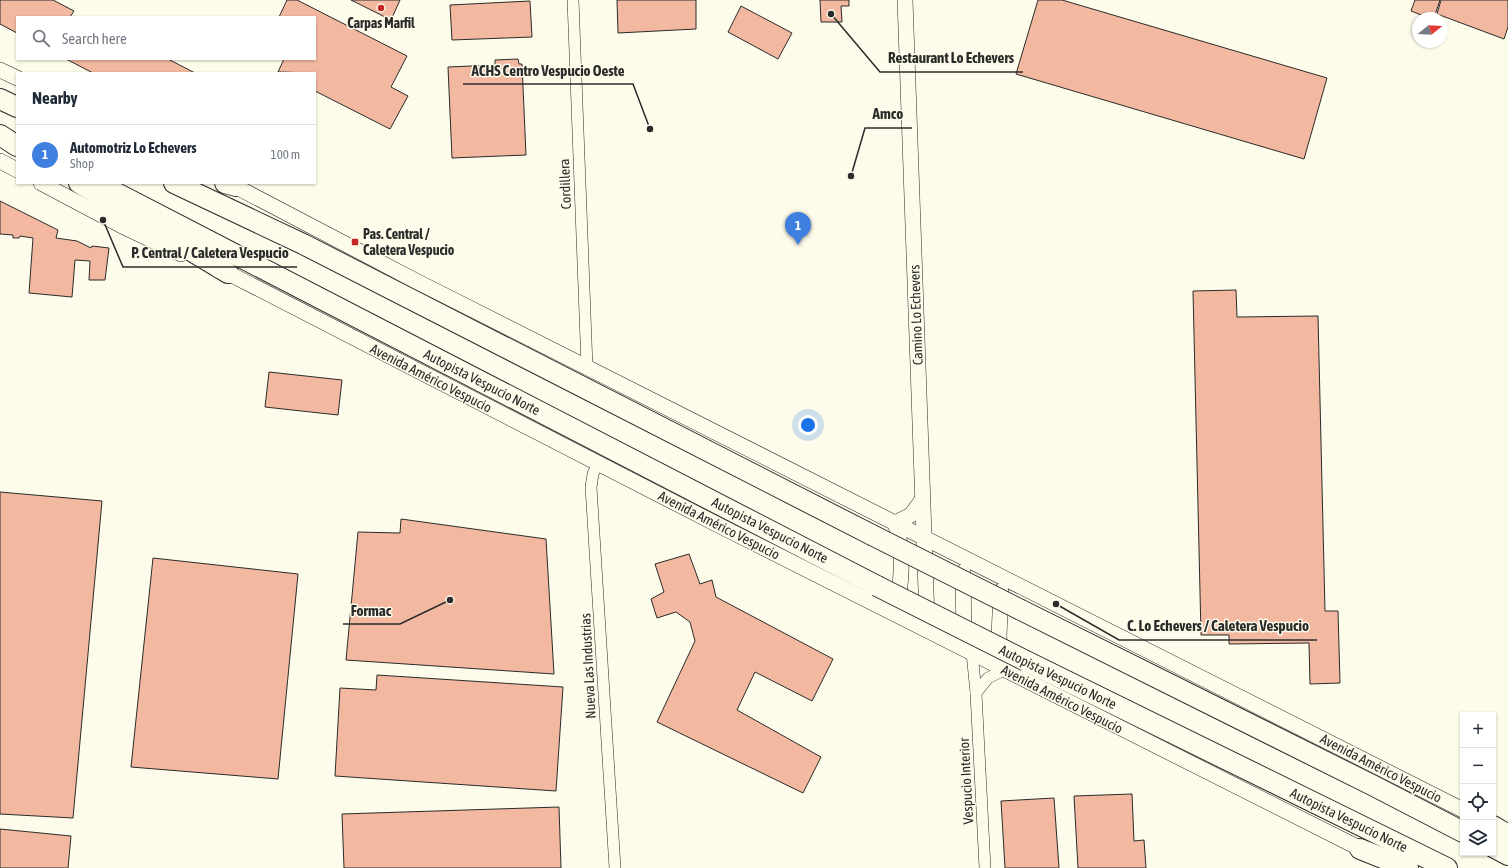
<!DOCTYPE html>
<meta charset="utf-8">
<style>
:root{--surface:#fff;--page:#f6f6f7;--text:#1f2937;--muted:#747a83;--line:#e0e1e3;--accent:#c62828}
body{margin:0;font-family:"Asap Condensed",sans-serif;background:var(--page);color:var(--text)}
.controls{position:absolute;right:12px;bottom:12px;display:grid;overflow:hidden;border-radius:0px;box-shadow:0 1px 3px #0004}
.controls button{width:36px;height:36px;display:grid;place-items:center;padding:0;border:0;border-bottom:1px solid var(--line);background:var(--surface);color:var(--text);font:20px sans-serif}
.compass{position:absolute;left:1412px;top:12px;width:36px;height:36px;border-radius:50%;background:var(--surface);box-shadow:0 1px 3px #0004;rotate:72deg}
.you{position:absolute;left:808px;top:425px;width:14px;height:14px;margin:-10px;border:3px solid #fff;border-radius:50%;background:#1a73e8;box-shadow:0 0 0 6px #1a73e833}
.badge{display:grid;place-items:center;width:26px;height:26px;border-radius:50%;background:var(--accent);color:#fff;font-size:13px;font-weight:700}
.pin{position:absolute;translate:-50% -33px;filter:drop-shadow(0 1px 2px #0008)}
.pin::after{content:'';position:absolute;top:21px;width:14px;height:12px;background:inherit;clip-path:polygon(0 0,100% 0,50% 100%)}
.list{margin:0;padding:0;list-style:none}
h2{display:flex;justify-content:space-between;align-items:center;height:52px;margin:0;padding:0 16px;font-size:17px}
h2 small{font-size:13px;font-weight:400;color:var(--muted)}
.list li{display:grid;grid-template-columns:26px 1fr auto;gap:12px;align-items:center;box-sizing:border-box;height:60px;padding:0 16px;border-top:1px solid var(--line)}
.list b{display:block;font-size:15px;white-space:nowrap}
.list p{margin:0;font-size:13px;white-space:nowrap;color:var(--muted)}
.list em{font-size:13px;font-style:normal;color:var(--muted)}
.icon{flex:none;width:22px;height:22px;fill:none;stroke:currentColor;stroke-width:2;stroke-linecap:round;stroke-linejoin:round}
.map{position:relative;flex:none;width:1508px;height:868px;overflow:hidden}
.search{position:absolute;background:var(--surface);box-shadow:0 1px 3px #0004;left:16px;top:16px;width:300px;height:44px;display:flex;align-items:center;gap:10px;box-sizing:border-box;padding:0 14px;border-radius:0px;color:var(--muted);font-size:15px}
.panel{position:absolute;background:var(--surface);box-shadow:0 1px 3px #0004;left:16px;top:72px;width:300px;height:112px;border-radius:0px}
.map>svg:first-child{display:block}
</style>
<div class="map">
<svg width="1508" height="868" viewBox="0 0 1508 868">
<rect width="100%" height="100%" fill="#fdfbea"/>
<g fill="#f2b8a0" stroke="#2b2b2b">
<polygon points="0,0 53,0 74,11 70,17 17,17 17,33 0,24"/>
<polygon points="287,0 297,0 407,56 391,87 408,96 390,129 315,91 315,73 278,72 284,59 315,59 315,17 279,17"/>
<polygon points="351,0 400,0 391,20"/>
<polygon points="617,0 696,0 696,29 618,33"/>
<polygon points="820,0 849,0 849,6 841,6 842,22 821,22"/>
<polygon points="1038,0 1062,0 1327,78 1304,159 1016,74"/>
<polygon points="1415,0 1440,0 1434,18 1429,18 1411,11"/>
<polygon points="1441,0 1508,0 1508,27 1504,39 1437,14"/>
<polygon points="530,1 532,37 452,40 450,5"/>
<polygon points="741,6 792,33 778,59 728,32"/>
<polygon points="66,59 168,59 195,73 93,73"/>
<polygon points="518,59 519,64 522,64 526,155 452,158 448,67 495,65 495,60"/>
<polygon points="0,201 58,230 56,238 77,241 91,248 92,246 109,248 105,280 89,280 90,261 75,260 72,297 29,293 33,238 20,236 19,238 13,238 13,235 0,234"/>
<polygon points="1236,290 1237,317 1318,316 1325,611 1338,611 1340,683 1310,684 1309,643 1229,644 1229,635 1201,635 1193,291"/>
<polygon points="269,372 342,380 338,415 265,407"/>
<polygon points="0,492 102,501 73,818 0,814"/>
<polygon points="401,519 546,539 554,674 346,660 358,532 400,533"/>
<polygon points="689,554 700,584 712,580 716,597 833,659 812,701 755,672 737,710 821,757 803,793 657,722 695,641 690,622 676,612 657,618 651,599 664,592 655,564"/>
<polygon points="153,558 298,574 278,779 131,767"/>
<polygon points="377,675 563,687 556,791 335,776 340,688 376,690"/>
<polygon points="1132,794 1134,841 1144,840 1146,868 1078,868 1074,796"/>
<polygon points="1054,798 1059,868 1005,868 1001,801"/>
<polygon points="559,807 561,868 344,868 342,814"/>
<polygon points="0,829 71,836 68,868 0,868"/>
</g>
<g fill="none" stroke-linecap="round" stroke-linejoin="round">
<defs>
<g id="street">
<polyline points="573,0 587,367"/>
<polyline points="598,463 593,474 591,487 615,868"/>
<polyline points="972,653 976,693 985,868"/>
<polyline points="976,693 988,678 1004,670"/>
</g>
<g id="secondary">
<polyline points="905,0 927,619"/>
<polyline points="0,70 17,78"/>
<polyline points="0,161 17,170"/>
<polyline points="41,183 122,226 181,254"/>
<polyline points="229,183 414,280 1463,810"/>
<polyline points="218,270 228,273 724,528 1369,853"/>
<path d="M895,523C904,549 902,579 897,605"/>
<polyline points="895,523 911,515 922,500"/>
<polyline points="963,572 964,638"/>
<polyline points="1001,591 999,636 1001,657"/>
</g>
<g id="highway">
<polyline points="0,99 17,107"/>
<polyline points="0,135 17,146"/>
<polyline points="79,183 228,273"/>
<polyline points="97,183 877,586"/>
<polyline points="174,183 303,244 872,535"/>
<polyline points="225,183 236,186"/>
<polyline points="1021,610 1374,786 1463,832"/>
<polyline points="1026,661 1447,868"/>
<polyline points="1493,826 1508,835"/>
<polyline points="1493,847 1508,855"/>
<polyline points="1360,849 1408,868"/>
</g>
</defs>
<use href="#street" stroke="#2b2b2b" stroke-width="12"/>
<use href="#secondary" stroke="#2b2b2b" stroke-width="16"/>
<use href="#highway" stroke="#2b2b2b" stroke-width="22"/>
<use href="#street" stroke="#fdfbea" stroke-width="11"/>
<use href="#secondary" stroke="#fdfbea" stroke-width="15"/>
<use href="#highway" stroke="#fdfbea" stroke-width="20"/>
<defs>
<g id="highway-bridge">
<polyline points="872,535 1021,610"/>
<polyline points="877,586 1026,661"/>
</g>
</defs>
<use href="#highway-bridge" stroke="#2b2b2b" stroke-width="22" stroke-linecap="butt"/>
<use href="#highway-bridge" stroke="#fdfbea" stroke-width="20"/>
</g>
<g fill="#c62828" stroke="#fdfbea" stroke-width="1.5">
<circle cx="381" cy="8" r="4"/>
<rect x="351" y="238" width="8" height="8" rx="2"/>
</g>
<g text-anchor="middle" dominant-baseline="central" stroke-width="3" stroke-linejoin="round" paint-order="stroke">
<g font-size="14" font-weight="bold" fill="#2b2b2b" stroke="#fdfbea">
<text x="381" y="23">Carpas Marfil</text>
<text x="363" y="234" text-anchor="start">Pas. Central /<tspan x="363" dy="16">Caletera Vespucio</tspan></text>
</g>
<g font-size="14" fill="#2b2b2b" stroke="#fdfbea">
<text transform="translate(565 184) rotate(-92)">Cordillera</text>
<text transform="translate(916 315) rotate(-92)">Camino Lo Echevers</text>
<text transform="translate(431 378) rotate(27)">Avenida Américo Vespucio</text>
<text transform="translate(482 382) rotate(27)">Autopista Vespucio Norte</text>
<text transform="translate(719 525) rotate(27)">Avenida Américo Vespucio</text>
<text transform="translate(770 530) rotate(27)">Autopista Vespucio Norte</text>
<text transform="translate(588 666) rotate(-93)">Nueva Las Industrias</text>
<text transform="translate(1058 677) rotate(26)">Autopista Vespucio Norte</text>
<text transform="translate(1062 699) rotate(27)">Avenida Américo Vespucio</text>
<text transform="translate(1381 768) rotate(27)">Avenida Américo Vespucio</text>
<text transform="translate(966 781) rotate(-93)">Vespucio Interior</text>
<text transform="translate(1349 820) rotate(26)">Autopista Vespucio Norte</text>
</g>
</g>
<path fill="none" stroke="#2b2b2b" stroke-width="1.5" d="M831 14L880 72H1023M650 129L633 84H463M851 176L865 128H912M103 220L123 267H297M450 600L400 624H343M1056 604L1119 640H1317"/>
<g fill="#2b2b2b" stroke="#fdfbea" stroke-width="1.5">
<circle cx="831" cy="14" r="4"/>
<circle cx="650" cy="129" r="4"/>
<circle cx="851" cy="176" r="4"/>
<circle cx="103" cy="220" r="4"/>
<circle cx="450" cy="600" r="4"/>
<circle cx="1056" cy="604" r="4"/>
</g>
<g font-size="15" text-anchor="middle" font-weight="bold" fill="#2b2b2b" stroke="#fdfbea" stroke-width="3" stroke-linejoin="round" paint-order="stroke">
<text x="951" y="63">Restaurant Lo Echevers</text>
<text x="548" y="76">ACHS Centro Vespucio Oeste</text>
<text x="888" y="119">Amco</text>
<text x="210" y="258">P. Central / Caletera Vespucio</text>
<text x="371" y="616">Formac</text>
<text x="1218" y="631">C. Lo Echevers / Caletera Vespucio</text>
</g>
</svg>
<div class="controls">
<button>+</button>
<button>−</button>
<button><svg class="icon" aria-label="locate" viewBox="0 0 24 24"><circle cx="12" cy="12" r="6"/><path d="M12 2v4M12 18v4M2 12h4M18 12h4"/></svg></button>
<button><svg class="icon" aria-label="layers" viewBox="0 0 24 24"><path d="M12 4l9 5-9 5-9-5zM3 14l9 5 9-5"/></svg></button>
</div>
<svg class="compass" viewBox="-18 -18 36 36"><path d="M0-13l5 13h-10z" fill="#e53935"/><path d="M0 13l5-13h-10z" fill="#747a83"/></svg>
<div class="you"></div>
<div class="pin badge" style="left:798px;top:245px;background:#3f7fe0">1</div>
<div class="search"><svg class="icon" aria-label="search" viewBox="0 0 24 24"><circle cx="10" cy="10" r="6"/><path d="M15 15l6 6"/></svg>Search here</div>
<section class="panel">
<h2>Nearby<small></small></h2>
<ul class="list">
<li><span class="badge" style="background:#3f7fe0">1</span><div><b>Automotriz Lo Echevers</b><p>Shop</p></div><em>100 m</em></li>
</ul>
</section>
</div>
